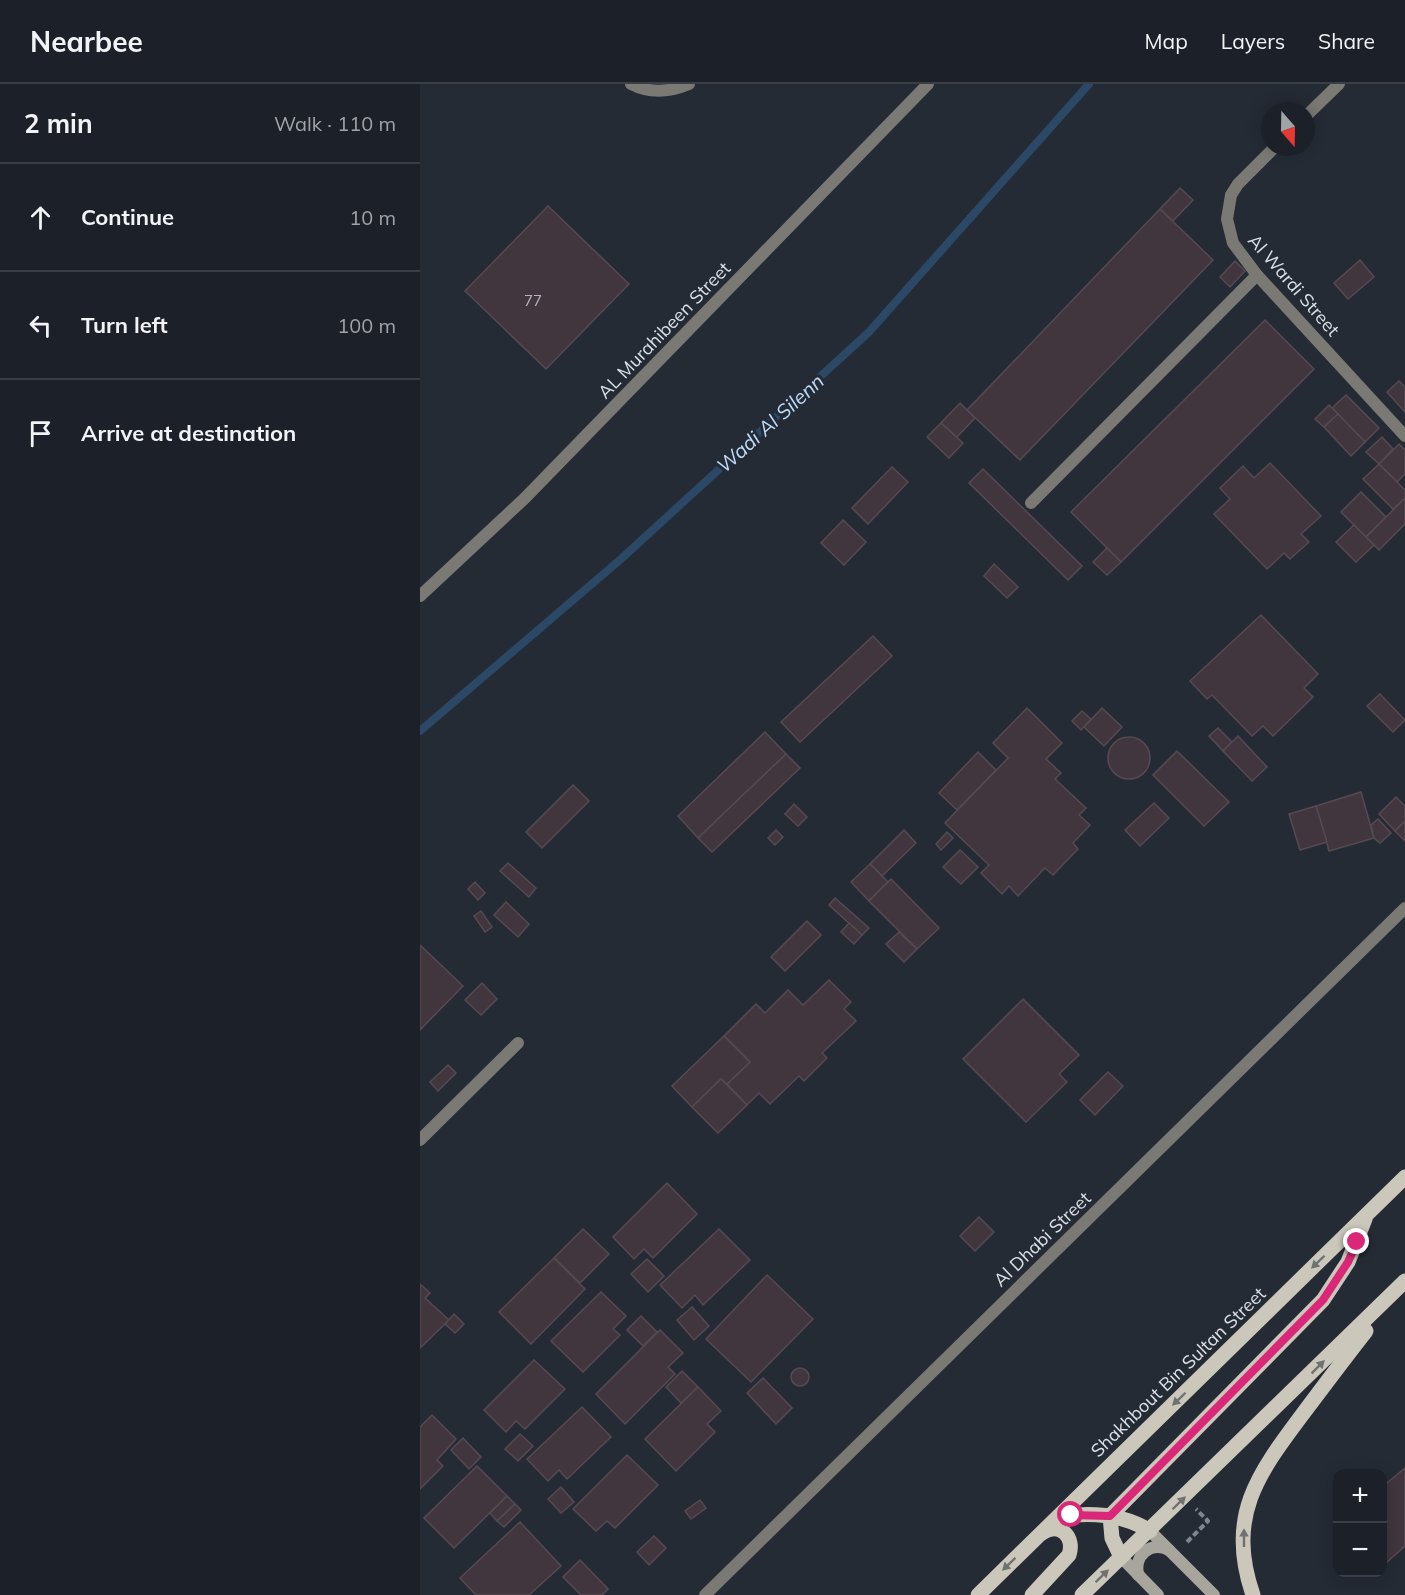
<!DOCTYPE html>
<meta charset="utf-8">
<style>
:root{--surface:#1c2028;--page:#292d34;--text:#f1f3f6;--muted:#a0a3a8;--line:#3a3e45}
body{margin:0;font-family:Mulish,sans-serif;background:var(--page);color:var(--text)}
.controls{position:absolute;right:18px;bottom:18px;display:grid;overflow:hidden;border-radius:12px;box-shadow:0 3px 15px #0003}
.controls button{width:54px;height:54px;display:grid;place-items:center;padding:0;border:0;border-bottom:2px solid var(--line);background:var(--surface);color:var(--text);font:30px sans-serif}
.compass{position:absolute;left:841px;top:18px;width:54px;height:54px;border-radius:50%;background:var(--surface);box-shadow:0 3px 15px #0003;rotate:160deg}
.stop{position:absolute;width:18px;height:18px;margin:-14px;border:4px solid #db2777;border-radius:50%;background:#fff}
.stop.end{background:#db2777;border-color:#fff;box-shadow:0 2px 6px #0008}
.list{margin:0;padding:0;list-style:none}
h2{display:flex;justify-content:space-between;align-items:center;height:78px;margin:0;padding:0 24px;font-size:26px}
h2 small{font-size:20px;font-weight:400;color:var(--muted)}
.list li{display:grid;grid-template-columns:39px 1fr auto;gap:18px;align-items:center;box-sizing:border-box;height:108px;padding:0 24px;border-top:2px solid var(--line)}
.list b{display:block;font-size:22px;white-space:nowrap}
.list em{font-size:20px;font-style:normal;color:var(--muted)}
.icon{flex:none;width:33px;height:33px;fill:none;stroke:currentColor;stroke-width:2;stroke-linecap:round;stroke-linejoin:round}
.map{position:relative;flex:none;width:985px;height:1511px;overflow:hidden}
header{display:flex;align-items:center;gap:36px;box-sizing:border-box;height:84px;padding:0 30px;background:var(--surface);border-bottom:2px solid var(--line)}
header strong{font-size:28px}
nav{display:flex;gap:33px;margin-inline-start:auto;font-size:21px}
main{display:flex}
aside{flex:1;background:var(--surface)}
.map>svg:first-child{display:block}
</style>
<header>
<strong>Nearbee</strong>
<nav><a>Map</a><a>Layers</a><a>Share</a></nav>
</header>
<main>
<aside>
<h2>2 min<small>Walk · 110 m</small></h2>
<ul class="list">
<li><svg class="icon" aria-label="ahead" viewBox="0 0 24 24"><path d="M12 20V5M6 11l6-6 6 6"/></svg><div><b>Continue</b></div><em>10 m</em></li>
<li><svg class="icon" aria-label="left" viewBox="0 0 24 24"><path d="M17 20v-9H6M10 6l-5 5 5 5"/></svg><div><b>Turn left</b></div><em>100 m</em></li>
<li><svg class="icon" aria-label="arrive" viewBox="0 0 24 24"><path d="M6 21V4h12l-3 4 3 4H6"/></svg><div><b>Arrive at destination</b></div></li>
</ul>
</aside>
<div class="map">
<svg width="985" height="1511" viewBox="0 0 985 1511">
<rect width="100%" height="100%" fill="#252b35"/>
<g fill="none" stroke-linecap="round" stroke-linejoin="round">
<polyline stroke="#2b4966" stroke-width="8" points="0,647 201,475 449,248 669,0"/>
</g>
<g fill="#41363e" stroke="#564a52" stroke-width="1.5">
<polygon points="760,104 773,116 753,137 740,125"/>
<polygon points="128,122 209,200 126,285 45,207"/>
<polygon points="740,125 793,176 600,376 547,326"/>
<polygon points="940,176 954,193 928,215 914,199"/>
<polygon points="815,177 825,187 810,203 800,193"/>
<polygon points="845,236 894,285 701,478 651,428"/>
<polygon points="979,297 985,303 985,328 967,308"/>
<polygon points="926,311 959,344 945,358 912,324"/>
<polygon points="540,319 555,334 537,353 521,339"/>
<polygon points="909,321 918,330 904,343 895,335"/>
<polygon points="918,330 945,358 931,372 904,343"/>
<polygon points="521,339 543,359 529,374 507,353"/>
<polygon points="962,353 973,365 959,380 946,368"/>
<polygon points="979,360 985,366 985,390 977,398 959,380"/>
<polygon points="850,379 901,432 881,450 889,458 870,475 864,469 847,485 794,430 810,415 800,404 823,382 834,394"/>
<polygon points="959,380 985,406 985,414 973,425 943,395"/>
<polygon points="472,383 488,398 448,440 432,424"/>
<polygon points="563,385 662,482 648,496 549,399"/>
<polygon points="941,408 966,433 946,453 921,428"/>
<polygon points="985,414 985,440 959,466 946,453"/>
<polygon points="423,436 446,458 424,481 401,459"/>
<polygon points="934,441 954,461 936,478 916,458"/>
<polygon points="687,464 701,478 687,491 673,478"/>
<polygon points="574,480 598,503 587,514 564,492"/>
<polygon points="841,531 898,590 884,604 893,613 853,652 843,642 832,652 792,611 787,615 770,597"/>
<polygon points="453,552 472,572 380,658 361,638"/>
<polygon points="960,610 985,636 973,648 947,622"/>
<polygon points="607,624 642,659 626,675 641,689 635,695 666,724 659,731 670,741 653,759 658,765 633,791 625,784 598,812 589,802 582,810 561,789 569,781 525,739 588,674 573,659"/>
<polygon points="682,624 702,643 684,662 664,643"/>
<polygon points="662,627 671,635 661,646 652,637"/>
<polygon points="798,644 812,658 803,667 789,652"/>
<polygon points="345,648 366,670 278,754 258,732"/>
<polygon points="818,652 847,683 832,697 803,667"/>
<circle cx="709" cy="674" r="21"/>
<polygon points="757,667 809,718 784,742 733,691"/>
<polygon points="558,668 576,686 537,726 519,709"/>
<polygon points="366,670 380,684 292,768 278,754"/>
<polygon points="153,701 169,717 122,764 106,748"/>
<polygon points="941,708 954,754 909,767 896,722"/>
<polygon points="976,713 985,722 985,737 975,747 959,730"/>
<polygon points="734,719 749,734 720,762 705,746"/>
<polygon points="374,720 387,733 378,742 365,730"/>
<polygon points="896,722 907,758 880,766 869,730"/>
<polygon points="958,735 971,749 960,759 954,754 951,741"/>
<polygon points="985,737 985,757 975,747"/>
<polygon points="356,746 363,753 355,761 348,754"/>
<polygon points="484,746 496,759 462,792 450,780"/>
<polygon points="527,748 533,754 521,766 516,760"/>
<polygon points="540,766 558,783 541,800 523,783"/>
<polygon points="88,779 116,804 109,813 80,787"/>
<polygon points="450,780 468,798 449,817 431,798"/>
<polygon points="471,795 519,844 497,865 449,817"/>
<polygon points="55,798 65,809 58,816 48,805"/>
<polygon points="415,814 449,844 442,851 409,821"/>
<polygon points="86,818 109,840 98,853 74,831"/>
<polygon points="61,827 72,843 65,848 54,832"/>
<polygon points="387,837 401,851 365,887 351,873"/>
<polygon points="429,839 442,851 434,860 421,848"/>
<polygon points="479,848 497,865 484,878 466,860"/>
<polygon points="0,861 43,902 0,946"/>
<polygon points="409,896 431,918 424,925 436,937 402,969 407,974 384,997 379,992 350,1020 339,1009 327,1021 307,1000 330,978 304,952 336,920 345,929 368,906 383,921"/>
<polygon points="62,899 77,915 61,931 45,916"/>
<polygon points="603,915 659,971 639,990 647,998 606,1038 543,975"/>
<polygon points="304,952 330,978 307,1000 301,995 272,1023 252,1002"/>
<polygon points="28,981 36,989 18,1007 10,998"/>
<polygon points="688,988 703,1002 675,1031 660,1016"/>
<polygon points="301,995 327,1021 298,1049 272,1023"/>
<polygon points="247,1099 277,1130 233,1174 224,1165 214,1175 193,1153"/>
<polygon points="559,1133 574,1148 555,1167 540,1152"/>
<polygon points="163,1145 189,1170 160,1199 134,1174"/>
<polygon points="299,1145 330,1176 283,1221 275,1211 262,1224 240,1201"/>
<polygon points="134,1174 165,1205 111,1260 79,1228"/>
<polygon points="227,1175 244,1192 228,1208 211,1190"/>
<polygon points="347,1191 393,1235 331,1298 286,1255"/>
<polygon points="0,1200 10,1209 5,1214 29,1236 0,1264"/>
<polygon points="181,1208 206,1232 193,1245 200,1251 163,1288 131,1257"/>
<polygon points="272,1223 289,1242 274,1256 257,1236"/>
<polygon points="34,1230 44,1240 35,1249 25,1240"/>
<polygon points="221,1232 237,1248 223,1262 207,1246"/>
<polygon points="240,1246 263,1269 248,1283 255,1290 205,1340 176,1310"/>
<polygon points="114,1276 145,1305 105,1345 96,1337 86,1348 64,1326"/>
<circle cx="380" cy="1293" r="9"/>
<polygon points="262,1287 278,1303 261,1319 246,1303"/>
<polygon points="343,1294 372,1324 356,1340 327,1309"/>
<polygon points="278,1303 301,1327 287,1340 295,1348 256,1387 225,1355"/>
<polygon points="162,1323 191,1353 147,1395 139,1386 128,1397 107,1375"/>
<polygon points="12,1331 36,1355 17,1376 23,1382 0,1405 0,1343"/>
<polygon points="100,1350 113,1362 98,1377 85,1365"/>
<polygon points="43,1354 61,1373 49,1385 31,1366"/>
<polygon points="207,1371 238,1401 195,1444 187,1437 176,1447 153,1425"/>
<polygon points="57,1382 87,1412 34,1464 4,1434"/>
<polygon points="985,1384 985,1462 965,1480 962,1440 967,1437 962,1432 962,1403"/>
<polygon points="141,1403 154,1418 141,1429 128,1415"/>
<polygon points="87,1412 95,1420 77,1437 70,1429"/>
<polygon points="280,1416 286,1424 271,1435 265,1427"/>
<polygon points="95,1420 101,1426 84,1443 77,1437"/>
<polygon points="100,1438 141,1482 109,1511 56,1511 40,1494"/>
<polygon points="234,1452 246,1464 229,1481 217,1468"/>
<polygon points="160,1476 188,1505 182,1511 161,1511 143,1493"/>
</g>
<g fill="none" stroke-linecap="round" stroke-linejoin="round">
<polyline stroke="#81868e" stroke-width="4" stroke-dasharray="6 3" stroke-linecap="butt" points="767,1458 788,1437 776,1425"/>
<polyline stroke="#7a7973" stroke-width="12" points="611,419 837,191"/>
<g stroke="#7a7973" stroke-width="12">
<path d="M211,0C230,10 250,8 269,0"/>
<polyline points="886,32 919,0"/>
<polyline points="855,63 818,100 811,111 807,135 813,159 837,191 985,352"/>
<polyline points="0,512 105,414 508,0"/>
<polyline points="0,1056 98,959"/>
<polyline points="285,1511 985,824"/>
</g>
<g stroke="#a8a59c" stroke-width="12">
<polyline points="730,1447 794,1511"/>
<polyline points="701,1473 738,1511"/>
<path d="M718,1491C714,1471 730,1457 749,1466"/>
</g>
<g stroke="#cbc7bb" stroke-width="15">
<path d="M638,1433C670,1428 703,1430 730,1447"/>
<polyline points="701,1473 692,1454 690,1432 903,1216 928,1178 945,1135"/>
<polyline points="558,1511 985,1093"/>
<path d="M612,1511L649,1471C655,1453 640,1437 622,1449"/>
<polyline points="662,1511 985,1197"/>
<path d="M833,1511C806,1433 837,1391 882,1331C903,1303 924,1275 946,1247"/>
</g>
</g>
<defs><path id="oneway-solid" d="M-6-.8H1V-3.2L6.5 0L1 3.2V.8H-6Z" transform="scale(1.5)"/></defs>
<g fill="#707171">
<use href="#oneway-solid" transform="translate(898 1178) rotate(136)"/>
<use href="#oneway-solid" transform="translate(898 1283) rotate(-45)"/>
<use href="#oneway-solid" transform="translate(759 1315) rotate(136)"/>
<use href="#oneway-solid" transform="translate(759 1419) rotate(-44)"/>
<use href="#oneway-solid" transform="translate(824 1454) rotate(-90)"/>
<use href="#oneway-solid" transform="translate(589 1480) rotate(136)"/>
<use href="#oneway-solid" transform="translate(682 1492) rotate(-44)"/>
</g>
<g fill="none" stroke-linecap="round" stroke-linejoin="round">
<polyline stroke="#db2777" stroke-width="8" points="651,1431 690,1432 903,1216 928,1178 937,1158"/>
</g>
<g text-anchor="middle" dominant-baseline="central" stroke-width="6" stroke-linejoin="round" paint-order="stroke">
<g font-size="15" fill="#b6b6be">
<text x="113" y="216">77</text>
</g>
<g font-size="18" fill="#dde1e8" stroke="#252b35">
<text transform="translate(874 201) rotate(49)">Al Wardi Street</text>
<text transform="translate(244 246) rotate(-46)">AL Murahibeen Street</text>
<text transform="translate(622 1155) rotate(-44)">Al Dhabi Street</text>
<text transform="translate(758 1288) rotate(-44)">Shakhbout Bin Sultan Street</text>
</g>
<g font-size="20" font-style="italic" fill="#beddfd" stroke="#252b35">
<text transform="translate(350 339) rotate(-42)">Wadi Al Silenn</text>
</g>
</g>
</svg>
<div class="controls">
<button>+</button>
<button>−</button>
</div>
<svg class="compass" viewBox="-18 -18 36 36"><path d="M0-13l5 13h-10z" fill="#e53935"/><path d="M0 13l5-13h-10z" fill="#a0a3a8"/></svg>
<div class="stop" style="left:651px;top:1431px"></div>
<div class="stop end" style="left:937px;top:1158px"></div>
</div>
</main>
